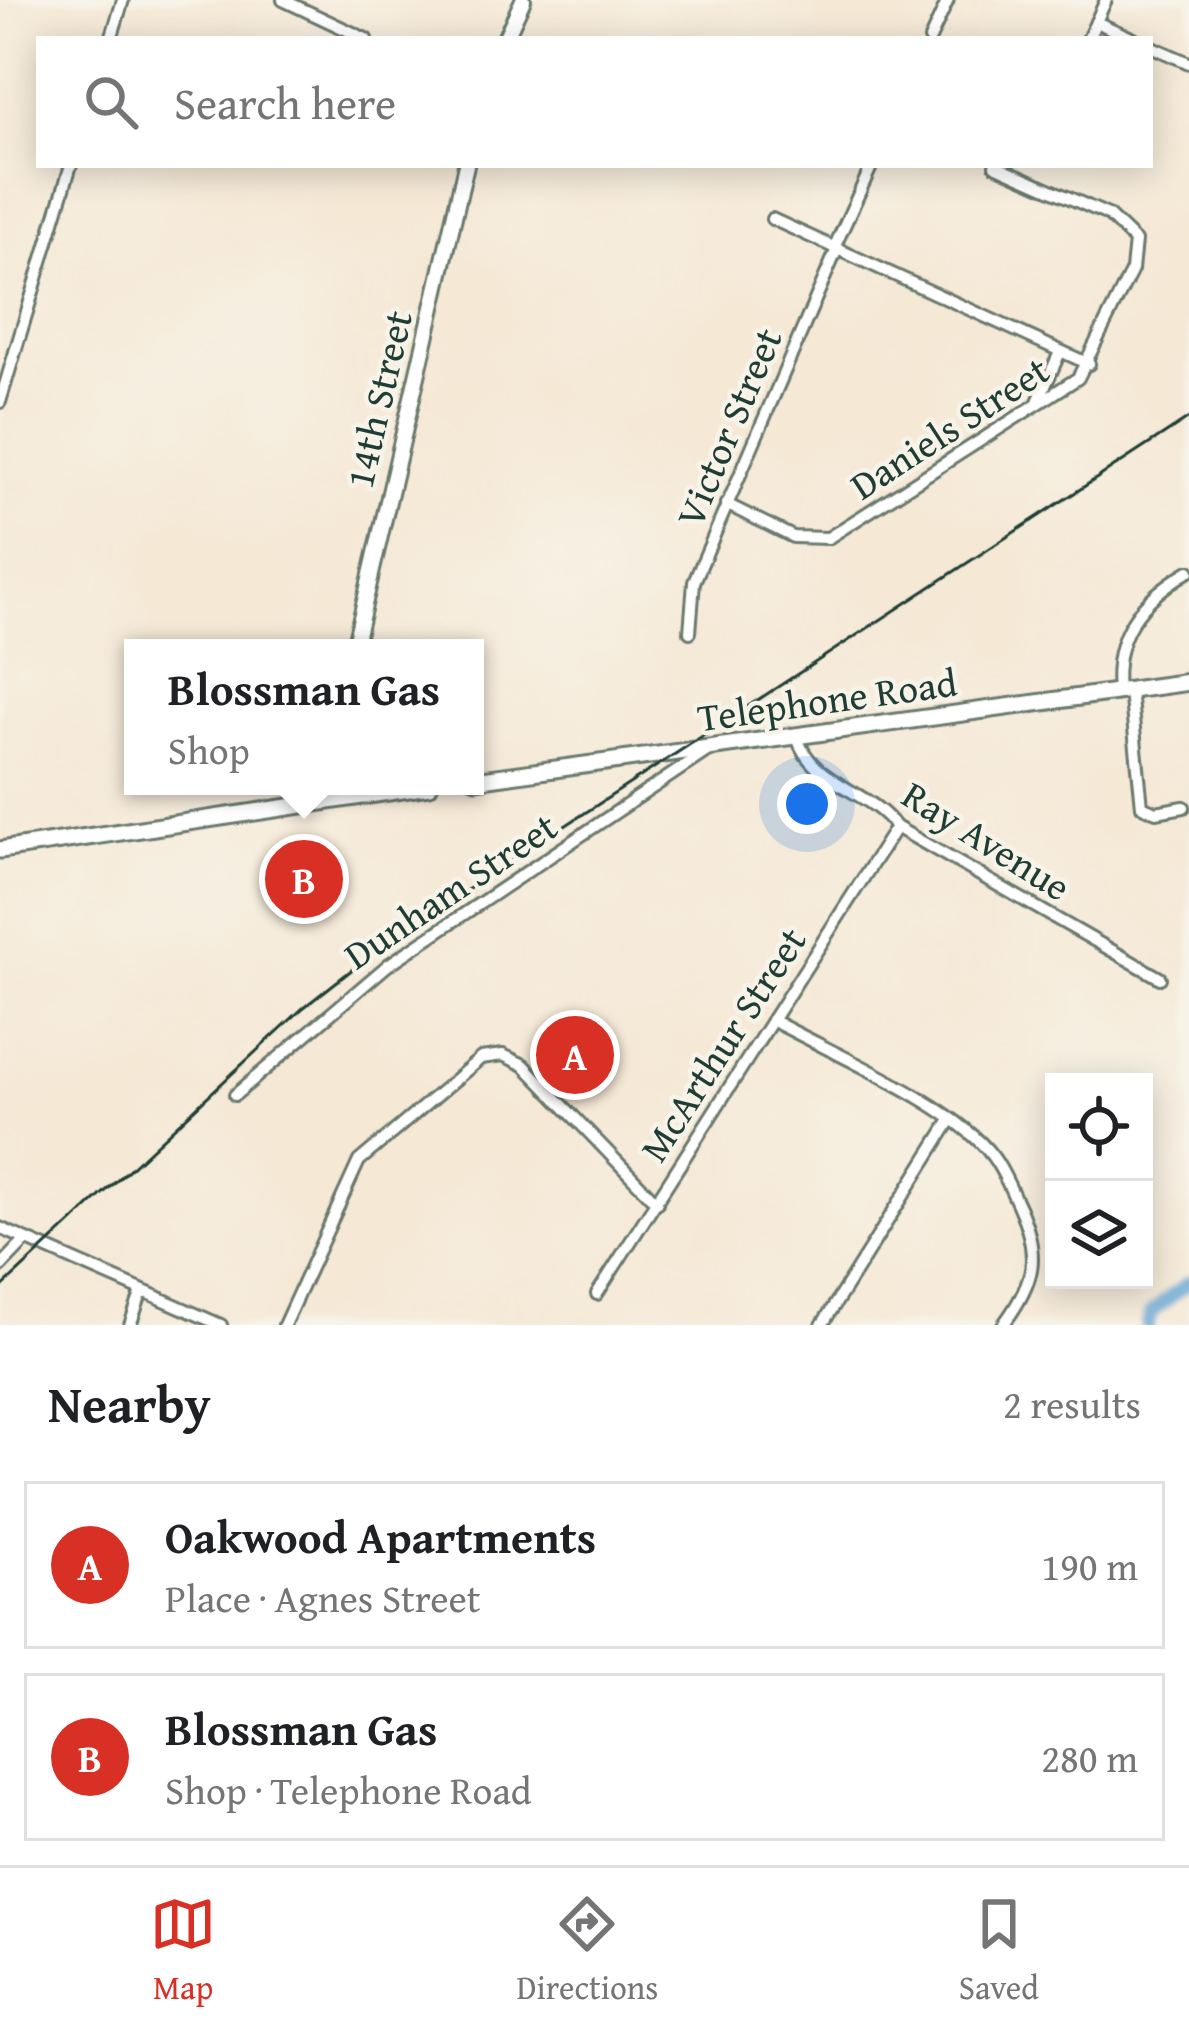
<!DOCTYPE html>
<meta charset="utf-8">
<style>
:root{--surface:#fff;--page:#f6f6f6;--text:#202124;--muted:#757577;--line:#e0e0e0;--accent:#d93025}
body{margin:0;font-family:"Gentium Book Plus",serif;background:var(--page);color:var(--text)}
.controls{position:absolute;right:36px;bottom:36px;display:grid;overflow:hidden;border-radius:0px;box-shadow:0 6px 30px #0003}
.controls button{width:108px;height:108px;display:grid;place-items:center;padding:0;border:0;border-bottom:3px solid var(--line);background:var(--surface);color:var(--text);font:60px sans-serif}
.you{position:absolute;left:807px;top:804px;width:42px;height:42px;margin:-30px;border:9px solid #fff;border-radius:50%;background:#1a73e8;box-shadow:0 0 0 18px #1a73e833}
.badge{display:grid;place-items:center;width:78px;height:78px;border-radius:50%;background:var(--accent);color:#fff;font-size:39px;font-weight:700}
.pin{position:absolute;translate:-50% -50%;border:6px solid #fff;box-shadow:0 3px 12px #0006}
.popup{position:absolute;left:124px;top:639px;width:360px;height:156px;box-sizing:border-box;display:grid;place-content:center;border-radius:0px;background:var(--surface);filter:drop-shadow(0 3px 9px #0005);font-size:39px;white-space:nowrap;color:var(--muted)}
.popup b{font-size:45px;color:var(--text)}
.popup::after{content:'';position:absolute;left:50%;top:100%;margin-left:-24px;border:24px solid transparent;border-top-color:var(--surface)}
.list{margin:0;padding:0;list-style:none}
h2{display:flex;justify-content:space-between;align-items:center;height:156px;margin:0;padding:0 48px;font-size:51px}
h2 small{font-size:39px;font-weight:400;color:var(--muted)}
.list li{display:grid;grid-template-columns:78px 1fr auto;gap:36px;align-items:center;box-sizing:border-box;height:168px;margin:0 24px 24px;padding:0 24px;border:3px solid var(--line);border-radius:0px}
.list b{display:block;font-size:45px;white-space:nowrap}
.list p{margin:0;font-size:39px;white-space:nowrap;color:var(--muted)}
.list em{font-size:39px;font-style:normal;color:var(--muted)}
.icon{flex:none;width:66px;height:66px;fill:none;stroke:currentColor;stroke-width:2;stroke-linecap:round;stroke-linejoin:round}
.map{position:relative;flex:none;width:1189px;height:1325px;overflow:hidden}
.search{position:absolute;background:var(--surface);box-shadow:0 6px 30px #0003;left:36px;right:36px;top:36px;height:132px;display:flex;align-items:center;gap:30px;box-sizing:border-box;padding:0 42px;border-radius:0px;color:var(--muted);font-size:45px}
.sheet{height:540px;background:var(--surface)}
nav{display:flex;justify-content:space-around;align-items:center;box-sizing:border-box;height:168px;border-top:3px solid var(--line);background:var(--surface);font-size:33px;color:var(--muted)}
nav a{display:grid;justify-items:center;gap:6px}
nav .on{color:var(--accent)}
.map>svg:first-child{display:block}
</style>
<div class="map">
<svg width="1189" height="1325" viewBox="0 0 1189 1325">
<rect width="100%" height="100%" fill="#f7f3e8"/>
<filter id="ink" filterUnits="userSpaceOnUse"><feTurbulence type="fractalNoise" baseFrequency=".00833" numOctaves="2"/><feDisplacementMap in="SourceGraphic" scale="24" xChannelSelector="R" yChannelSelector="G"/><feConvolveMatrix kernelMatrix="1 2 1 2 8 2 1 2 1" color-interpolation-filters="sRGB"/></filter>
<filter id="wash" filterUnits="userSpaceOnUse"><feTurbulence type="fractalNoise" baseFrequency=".004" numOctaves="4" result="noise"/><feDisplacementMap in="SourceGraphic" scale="48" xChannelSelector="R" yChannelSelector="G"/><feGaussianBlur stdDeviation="2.7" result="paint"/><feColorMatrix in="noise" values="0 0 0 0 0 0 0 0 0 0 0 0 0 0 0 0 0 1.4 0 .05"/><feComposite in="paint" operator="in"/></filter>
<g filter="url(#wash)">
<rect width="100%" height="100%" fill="#f5e8d5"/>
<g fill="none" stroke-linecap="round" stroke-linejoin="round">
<polyline stroke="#60a4d4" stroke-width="14" points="1148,1325 1150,1313 1189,1282"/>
</g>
</g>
<g filter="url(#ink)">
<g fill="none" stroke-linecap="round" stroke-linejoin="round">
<defs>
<g id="street">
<polyline points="283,0 366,39"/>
<polyline points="1096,22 1134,39"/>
<polyline points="111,39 123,0"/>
<polyline points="930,39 948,0"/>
<polyline points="1088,39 1106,0"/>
<polyline points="1150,46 1189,63"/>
<polyline points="772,219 1089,364"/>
<polyline points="834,248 872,165"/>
<polyline points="0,402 71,165"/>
<polyline points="1037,404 1060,352"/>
<polyline points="726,504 793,537 828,538 1078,378 1132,270 1135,241 1108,215 995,165"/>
<polyline points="690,632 694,582 837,249"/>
<polyline points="1130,690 1142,806 1156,812 1184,807"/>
<path d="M1118,691C1112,635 1141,599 1189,571"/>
<path d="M797,737C812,785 869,789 896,827L1160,978"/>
<path d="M772,1020C831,1053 956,1105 993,1157C1004,1172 1011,1190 1019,1207C1041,1256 1035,1282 1003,1325"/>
<polyline points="235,1095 388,965 707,751"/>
<polyline points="0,1228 221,1325"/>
<polyline points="0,1267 26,1240"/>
<polyline points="597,1294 896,827"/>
<polyline points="130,1325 142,1291"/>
<polyline points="284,1325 359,1161 481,1058 503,1055 524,1065 657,1203"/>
<polyline points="822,1325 951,1120"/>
</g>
<g id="secondary">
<polyline points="505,39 523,0"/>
<polyline points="354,648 466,165"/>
<polyline points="320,801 322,786"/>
</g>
<g id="primary">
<polyline points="475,780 1189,682"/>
<polyline points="0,850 429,786"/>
</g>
</defs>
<use href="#street" stroke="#6a796c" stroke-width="16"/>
<use href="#secondary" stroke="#6a796c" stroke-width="20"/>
<use href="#primary" stroke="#6a796c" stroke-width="21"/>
<use href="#street" stroke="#fff" stroke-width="10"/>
<use href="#secondary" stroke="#fff" stroke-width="14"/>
<use href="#primary" stroke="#fff" stroke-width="15"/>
<polyline stroke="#1f3d34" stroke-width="3" points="0,1289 303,1008 386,943 1189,418"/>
</g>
</g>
<g text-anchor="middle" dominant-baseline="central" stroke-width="9" stroke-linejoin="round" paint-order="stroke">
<g font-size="39" fill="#1f3d34" stroke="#f7f3e8">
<text transform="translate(378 399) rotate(-77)">14th Street</text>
<text transform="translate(728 427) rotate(-67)">Victor Street</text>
<text transform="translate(949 427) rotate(-33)">Daniels Street</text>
<text transform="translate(827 699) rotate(-8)">Telephone Road</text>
<text transform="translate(987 840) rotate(32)">Ray Avenue</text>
<text transform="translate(450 890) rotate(-34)">Dunham Street</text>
<text transform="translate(722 1044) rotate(-57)">McArthur Street</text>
</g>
</g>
</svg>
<div class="controls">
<button><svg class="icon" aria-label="locate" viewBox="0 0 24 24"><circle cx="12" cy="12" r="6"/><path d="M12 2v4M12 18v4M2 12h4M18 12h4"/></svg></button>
<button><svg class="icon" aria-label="layers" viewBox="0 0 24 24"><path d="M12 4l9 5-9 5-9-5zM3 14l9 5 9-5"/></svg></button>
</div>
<div class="you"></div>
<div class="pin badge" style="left:575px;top:1055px">A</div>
<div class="pin badge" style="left:304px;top:879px">B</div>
<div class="popup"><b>Blossman Gas</b>Shop</div>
<div class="search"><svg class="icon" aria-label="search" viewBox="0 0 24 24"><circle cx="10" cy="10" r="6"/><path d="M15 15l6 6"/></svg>Search here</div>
</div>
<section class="sheet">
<h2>Nearby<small>2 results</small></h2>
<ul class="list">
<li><span class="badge">A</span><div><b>Oakwood Apartments</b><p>Place · Agnes Street</p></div><em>190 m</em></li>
<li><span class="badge">B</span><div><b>Blossman Gas</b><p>Shop · Telephone Road</p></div><em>280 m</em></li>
</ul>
</section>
<nav>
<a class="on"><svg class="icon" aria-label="map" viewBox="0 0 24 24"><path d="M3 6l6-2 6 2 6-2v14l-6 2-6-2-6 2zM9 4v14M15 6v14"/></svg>Map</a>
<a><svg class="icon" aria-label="directions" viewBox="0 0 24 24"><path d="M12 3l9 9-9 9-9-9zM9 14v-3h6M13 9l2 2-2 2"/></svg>Directions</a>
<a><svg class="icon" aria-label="saved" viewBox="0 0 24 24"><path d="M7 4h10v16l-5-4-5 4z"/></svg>Saved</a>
</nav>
